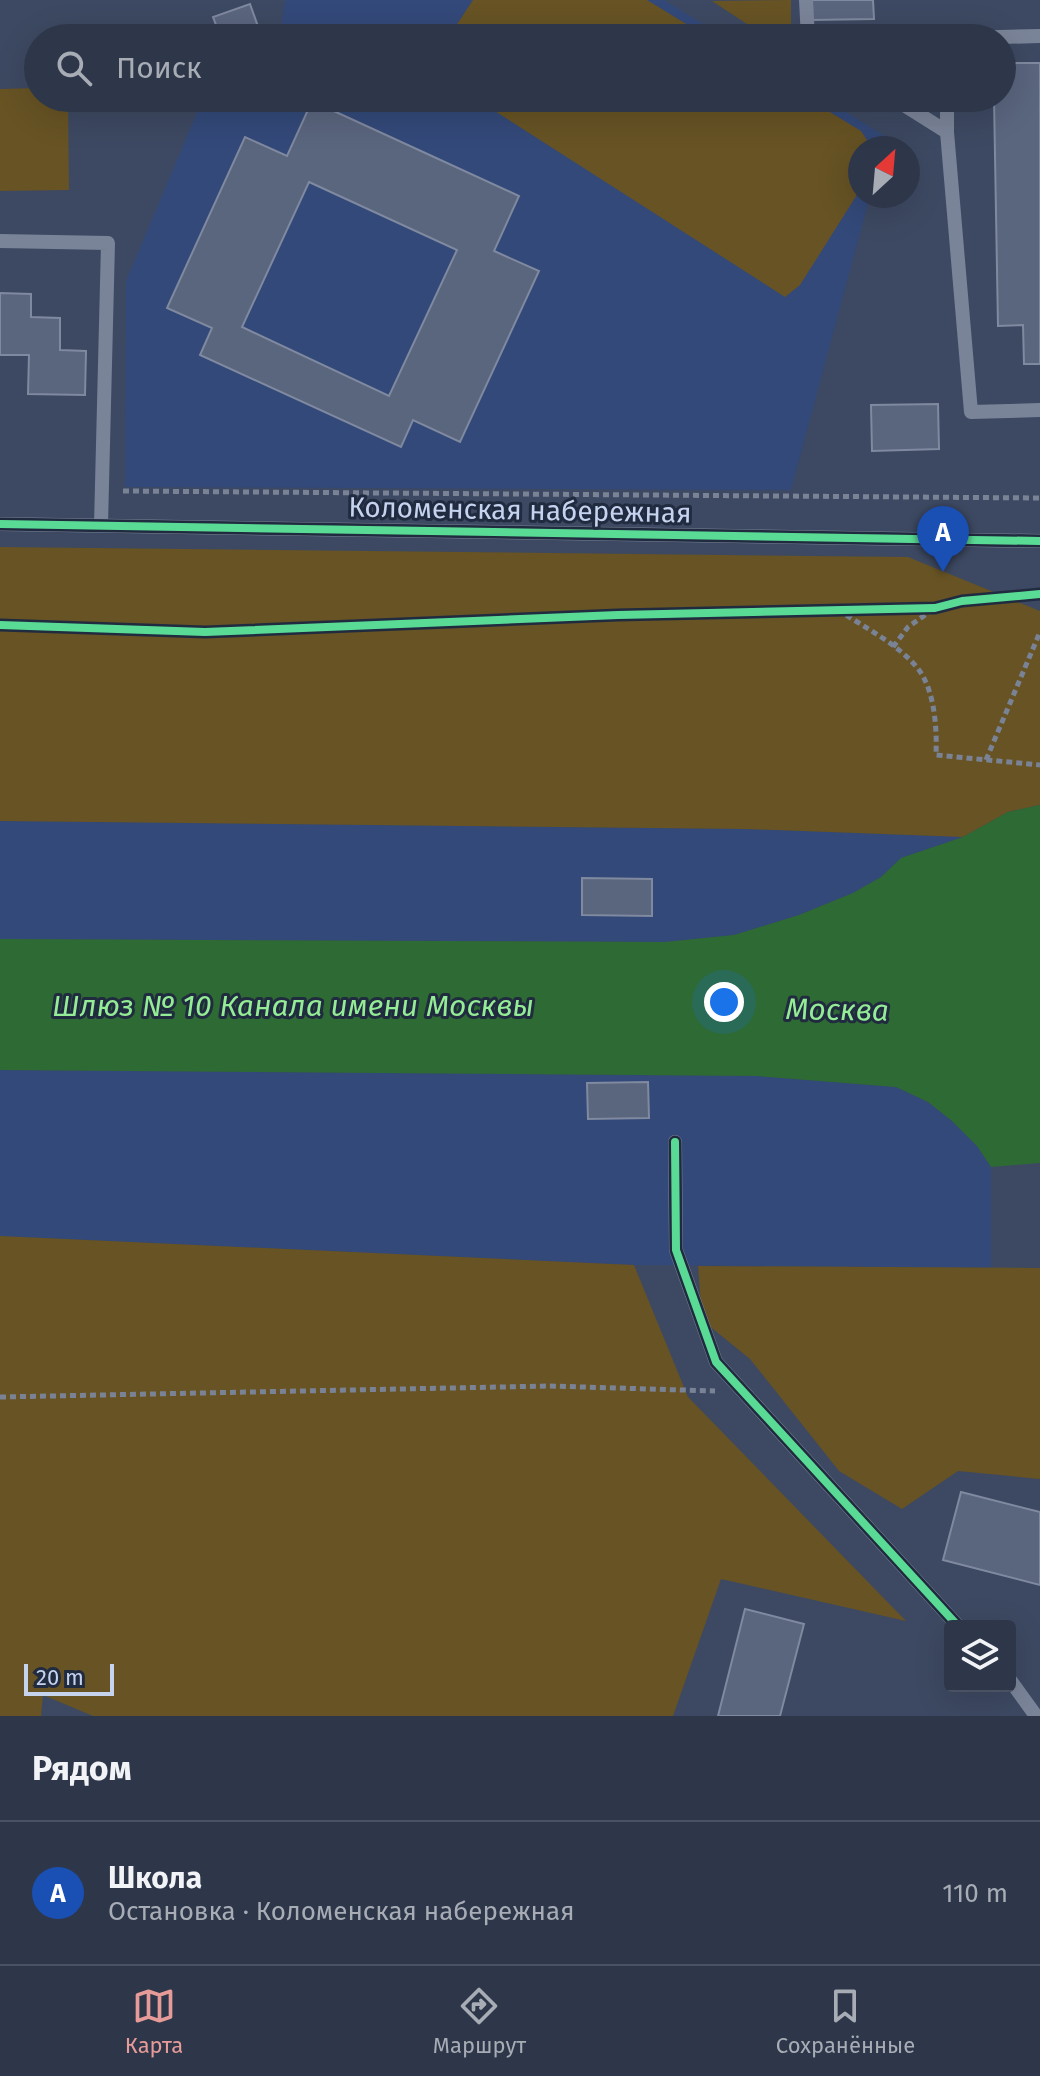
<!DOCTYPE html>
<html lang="ru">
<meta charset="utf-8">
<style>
:root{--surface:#2e374a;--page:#363f51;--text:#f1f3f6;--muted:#a7acb5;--line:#495162;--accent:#e69b98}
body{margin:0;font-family:"Fira Sans",sans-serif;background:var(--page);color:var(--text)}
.controls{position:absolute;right:24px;bottom:24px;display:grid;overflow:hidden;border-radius:8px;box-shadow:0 8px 32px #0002}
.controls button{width:72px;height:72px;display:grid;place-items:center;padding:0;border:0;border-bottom:2px solid var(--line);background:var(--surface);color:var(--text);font:40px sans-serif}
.compass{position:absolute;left:848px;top:136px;width:72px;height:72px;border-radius:50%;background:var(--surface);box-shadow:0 8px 32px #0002;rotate:26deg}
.scale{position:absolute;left:24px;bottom:20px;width:90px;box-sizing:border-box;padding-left:8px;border:4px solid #c5d3ef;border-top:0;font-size:22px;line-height:28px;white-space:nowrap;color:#c5d3ef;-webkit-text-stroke:6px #212b40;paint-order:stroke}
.you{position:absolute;left:724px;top:1002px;width:28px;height:28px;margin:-20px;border:6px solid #fff;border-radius:50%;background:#1a73e8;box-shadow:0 0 0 12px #1a73e833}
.badge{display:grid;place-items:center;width:52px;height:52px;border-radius:50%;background:var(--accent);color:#fff;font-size:26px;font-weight:700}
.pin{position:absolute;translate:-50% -66px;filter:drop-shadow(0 2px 4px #0008)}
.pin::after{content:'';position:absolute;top:42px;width:28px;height:24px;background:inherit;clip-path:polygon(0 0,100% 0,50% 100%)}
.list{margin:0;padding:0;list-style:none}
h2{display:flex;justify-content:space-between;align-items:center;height:104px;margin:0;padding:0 32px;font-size:34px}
h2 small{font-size:26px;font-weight:400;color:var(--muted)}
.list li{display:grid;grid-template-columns:52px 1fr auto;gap:24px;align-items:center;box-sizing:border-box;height:144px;padding:0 32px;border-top:2px solid var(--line)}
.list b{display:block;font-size:30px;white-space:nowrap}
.list p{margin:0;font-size:26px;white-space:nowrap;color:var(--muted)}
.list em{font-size:26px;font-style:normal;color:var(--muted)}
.icon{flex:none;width:44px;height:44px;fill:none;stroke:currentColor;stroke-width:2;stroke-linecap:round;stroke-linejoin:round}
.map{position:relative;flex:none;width:1040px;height:1716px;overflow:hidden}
.search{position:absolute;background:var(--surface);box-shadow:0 8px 32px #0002;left:24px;right:24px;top:24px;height:88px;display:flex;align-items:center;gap:20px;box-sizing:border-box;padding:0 28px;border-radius:44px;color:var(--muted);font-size:30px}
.sheet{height:248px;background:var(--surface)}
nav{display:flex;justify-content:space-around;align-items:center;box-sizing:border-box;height:112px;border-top:2px solid var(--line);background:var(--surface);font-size:22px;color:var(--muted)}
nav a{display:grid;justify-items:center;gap:4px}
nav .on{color:var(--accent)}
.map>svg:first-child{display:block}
</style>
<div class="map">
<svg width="1040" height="1716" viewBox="0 0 1040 1716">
<rect width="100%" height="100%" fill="#3d4962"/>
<g fill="#334979">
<polygon points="285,0 664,0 726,38 249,38 281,27"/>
<polygon points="203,98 823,98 886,137 883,148 860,148 860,196 870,196 791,490 125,487 126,281"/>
<polygon points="0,821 745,829 963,837 901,858 881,877 853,893 799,915 734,935 665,942 0,939"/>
<polygon points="0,1070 757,1076 896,1087 928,1102 952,1121 977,1146 991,1167 991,1268 634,1265 0,1236"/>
</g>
<g fill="#675324">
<polygon points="473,0 647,0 709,38 448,38"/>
<polygon points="791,0 791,38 768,38 712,1"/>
<polygon points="38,88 38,98 68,98 69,190 0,191 0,89"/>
<polygon points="482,98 807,98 861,131 872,148 860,148 860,190 800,285 785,297 484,104"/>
<polygon points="0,547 908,557 1040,611 1040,805 1008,812 963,837 745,829 0,821"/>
<polygon points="0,1236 634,1265 688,1397 906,1621 721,1579 673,1716 93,1716 43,1695 41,1716 0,1716"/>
<polygon points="698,1266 1040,1268 1040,1479 958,1471 902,1509 839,1471 750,1359 702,1320"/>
</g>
<polygon fill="#2e6a34" points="1040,805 1040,1163 991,1167 977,1146 952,1121 928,1102 896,1087 757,1076 0,1070 0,939 665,942 734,935 799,915 853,893 881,877 901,858 963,837 1008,812"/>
<g fill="#5a657e" stroke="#7f899f" stroke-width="2" fill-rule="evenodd">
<polygon points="810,0 873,0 874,19 811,20"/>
<polygon points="250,4 260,32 244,38 221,38 213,17"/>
<polygon points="1002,63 1040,63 1040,364 1024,364 1023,325 998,326 994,98 1002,98"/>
<path d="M312,101L519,196L494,251L539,271L460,442L413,420L401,447L200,355L212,328L167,308L245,137L287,156ZM309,182L457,250L389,396L242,327Z"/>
<polygon points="0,293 31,294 31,317 60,318 60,350 86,351 85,395 28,394 29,355 0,355"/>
<polygon points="938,404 939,449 872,451 871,405"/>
<polygon points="582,878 652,879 652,916 582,915"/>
<polygon points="648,1082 649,1118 588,1119 587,1083"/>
<polygon points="961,1492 1040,1512 1040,1585 943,1560"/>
<polygon points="745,1609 804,1624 780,1716 718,1716"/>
</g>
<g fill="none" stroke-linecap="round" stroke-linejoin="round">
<g stroke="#7a8395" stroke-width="5" stroke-dasharray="6 4" stroke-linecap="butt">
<polyline points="123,491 1040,498"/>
<path d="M838,610C864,627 900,645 919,670C935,692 937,729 936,755L1040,765"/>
<polyline points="893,647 908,627 935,608"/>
<polyline points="986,760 1040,632"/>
<polyline points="0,1397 550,1386 715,1391"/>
</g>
<g stroke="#7a8498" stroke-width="14">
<polyline points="806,0 808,38"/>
<polyline points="963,38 1040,36"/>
<polyline points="893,98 947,132 947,98"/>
<polyline points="947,132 971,412 1040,410"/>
<polyline points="0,241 108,243 101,525"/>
<polyline points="0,524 1040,541"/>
<polyline points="675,1142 676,1250 716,1362 958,1626"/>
<polyline points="1010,1680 1036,1716"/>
</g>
<defs>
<g id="cycleway">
<polyline points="0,524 1040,541"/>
<polyline points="0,625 205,632 618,615 935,608 962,601 1040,594"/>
<polyline points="675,1142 676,1250 716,1362 958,1626"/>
</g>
</defs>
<use href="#cycleway" stroke="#212b40" stroke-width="13"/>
<use href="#cycleway" stroke="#5adb95" stroke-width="8"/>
</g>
<g text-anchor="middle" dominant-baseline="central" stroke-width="6" stroke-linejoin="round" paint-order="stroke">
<g font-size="28" fill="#c5d3ef" stroke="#212b40">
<text transform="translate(520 510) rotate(1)">Коломенская набережная</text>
</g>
<g font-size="30" font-style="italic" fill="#94ec95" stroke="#212b40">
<text x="293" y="1006">Шлюз № 10 Канала имени Москвы</text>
<text transform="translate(837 1010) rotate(1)">Москва</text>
</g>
</g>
</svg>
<div class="controls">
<button><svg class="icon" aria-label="layers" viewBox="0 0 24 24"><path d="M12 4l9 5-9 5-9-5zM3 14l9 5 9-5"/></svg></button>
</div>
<svg class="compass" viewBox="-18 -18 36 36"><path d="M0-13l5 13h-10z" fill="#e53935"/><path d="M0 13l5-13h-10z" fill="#a7acb5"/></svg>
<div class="scale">20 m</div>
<div class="you"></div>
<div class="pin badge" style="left:943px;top:572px;background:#1a4fb4">A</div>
<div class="search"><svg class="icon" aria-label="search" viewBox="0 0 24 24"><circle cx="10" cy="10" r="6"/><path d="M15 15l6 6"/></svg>Поиск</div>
</div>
<section class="sheet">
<h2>Рядом<small></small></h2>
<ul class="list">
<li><span class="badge" style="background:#1a4fb4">A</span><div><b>Школа</b><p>Остановка · Коломенская набережная</p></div><em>110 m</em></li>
</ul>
</section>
<nav>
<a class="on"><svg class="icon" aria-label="map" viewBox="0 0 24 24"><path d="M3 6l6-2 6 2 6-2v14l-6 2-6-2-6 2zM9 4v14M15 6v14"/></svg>Карта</a>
<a><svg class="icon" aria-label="directions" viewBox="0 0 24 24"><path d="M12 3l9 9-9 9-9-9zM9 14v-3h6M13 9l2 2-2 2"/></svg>Маршрут</a>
<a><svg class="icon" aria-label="saved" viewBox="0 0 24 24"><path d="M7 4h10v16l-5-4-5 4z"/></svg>Сохранённые</a>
</nav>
